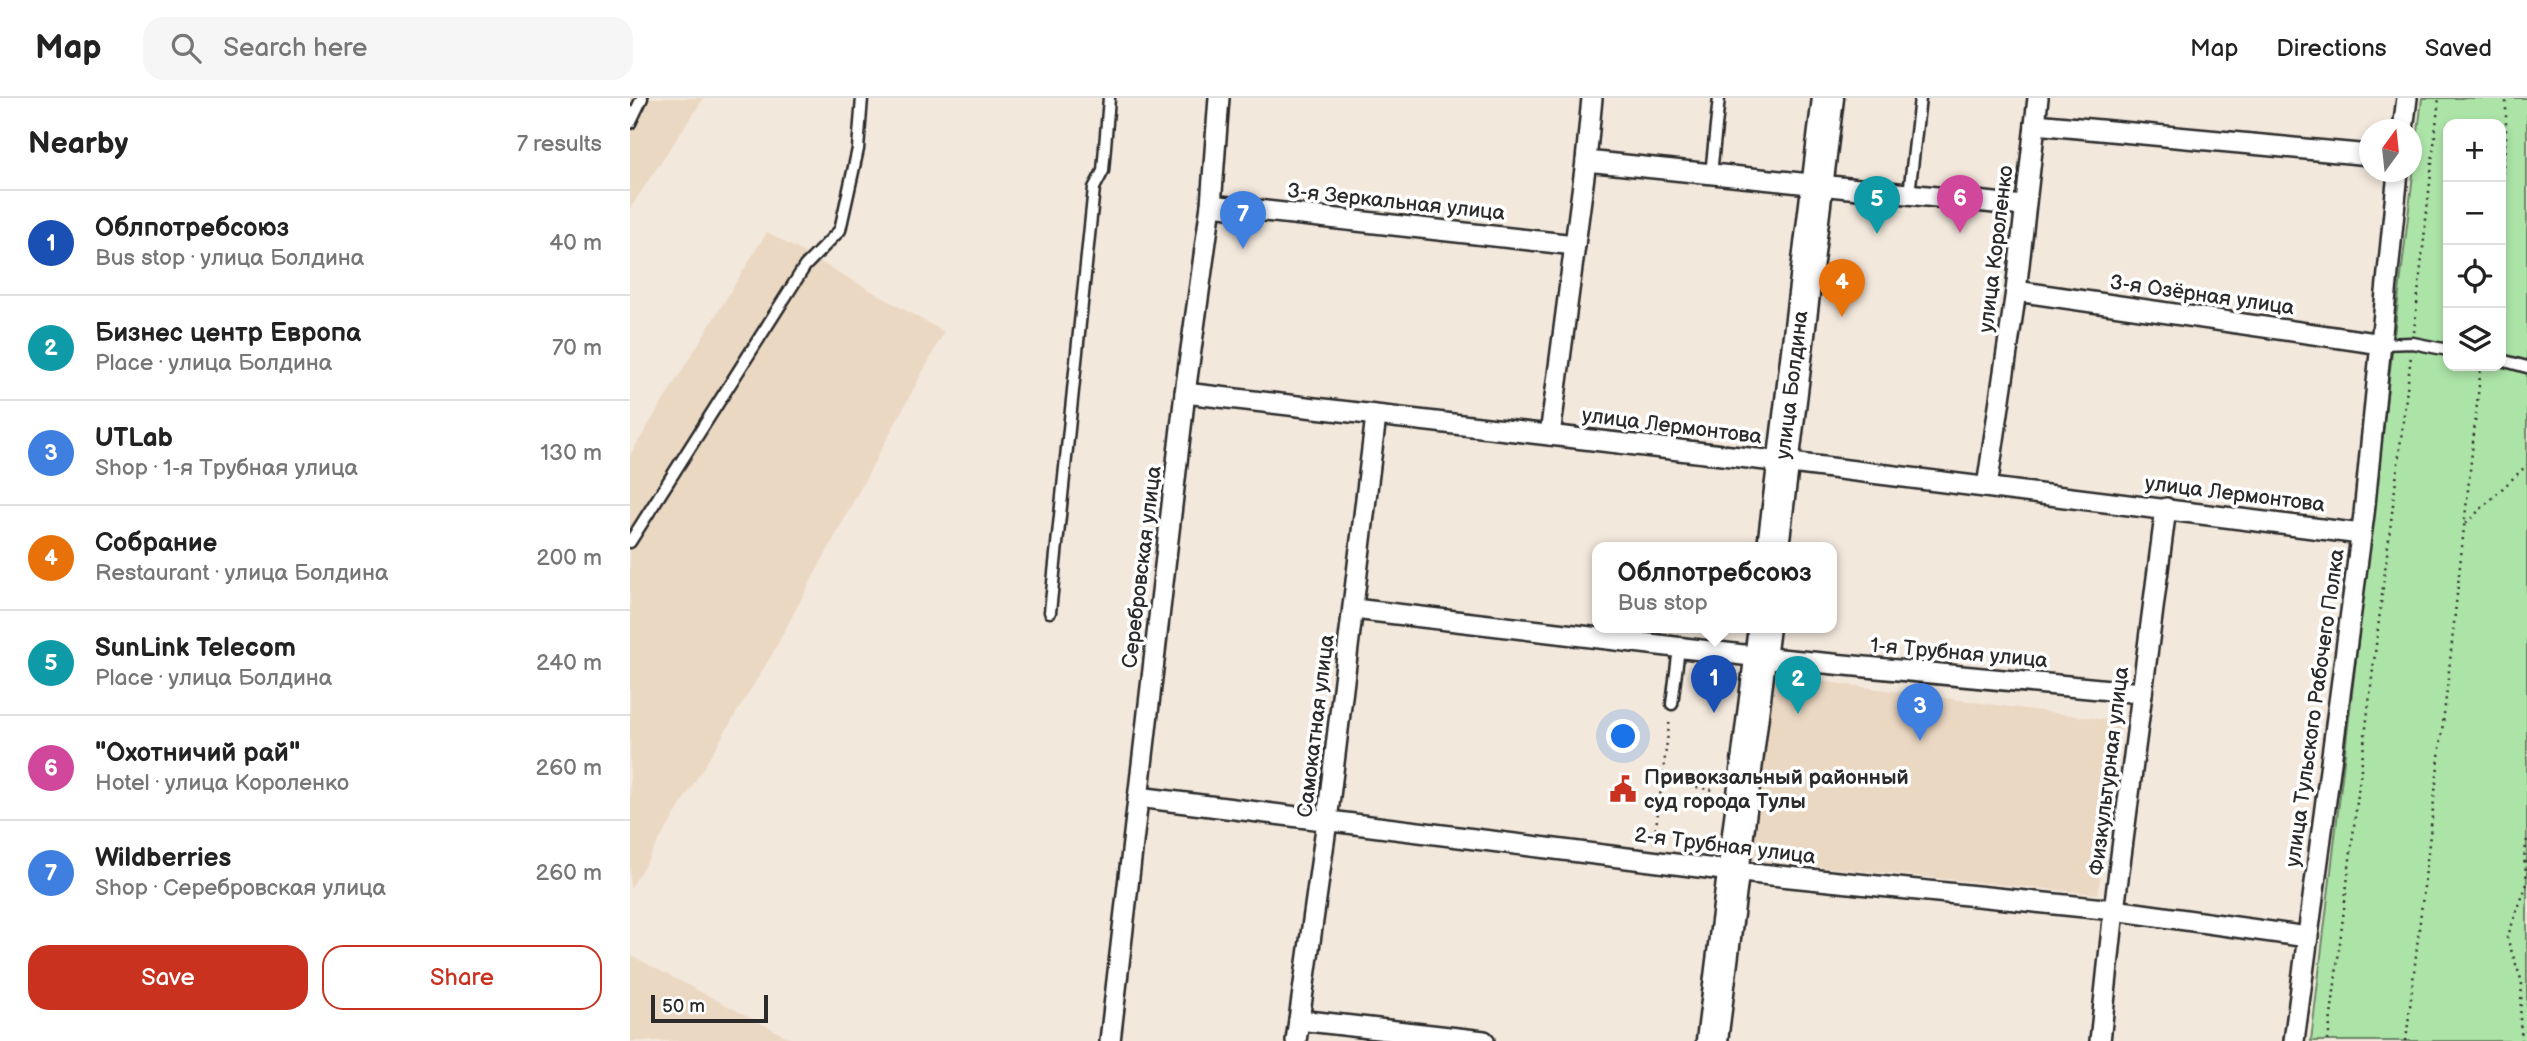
<!DOCTYPE html>
<meta charset="utf-8">
<style>
:root{--surface:#fff;--page:#f6f6f6;--text:#222;--muted:#767676;--line:#e0e0e0;--accent:#c8321e}
body{margin:0;font-family:"Balsamiq Sans",sans-serif;background:var(--page);color:var(--text)}
.controls{position:absolute;right:21px;top:21px;display:grid;overflow:hidden;border-radius:14px;box-shadow:0 4px 10px #0003}
.controls button{width:63px;height:63px;display:grid;place-items:center;padding:0;border:0;border-bottom:2px solid var(--line);background:var(--surface);color:var(--text);font:35px sans-serif}
.compass{position:absolute;left:1729px;top:21px;width:63px;height:63px;border-radius:50%;background:var(--surface);box-shadow:0 4px 10px #0003;rotate:15deg}
.scale{position:absolute;left:21px;bottom:18px;width:117px;box-sizing:border-box;padding-left:7px;border:4px solid #2b2b2b;border-top:0;font-size:19px;line-height:24px;white-space:nowrap;color:#2b2b2b;-webkit-text-stroke:5px #fff;paint-order:stroke}
.you{position:absolute;left:994px;top:639px;width:24px;height:24px;margin:-18px;border:5px solid #fff;border-radius:50%;background:#1a73e8;box-shadow:0 0 0 10px #1a73e833}
.badge{display:grid;place-items:center;width:46px;height:46px;border-radius:50%;background:var(--accent);color:#fff;font-size:23px;font-weight:700}
.pin{position:absolute;translate:-50% -58px;filter:drop-shadow(0 2px 4px #0008)}
.pin::after{content:'';position:absolute;top:37px;width:24px;height:21px;background:inherit;clip-path:polygon(0 0,100% 0,50% 100%)}
.popup{position:absolute;left:962px;top:444px;width:245px;height:91px;box-sizing:border-box;display:grid;place-content:center;border-radius:14px;background:var(--surface);filter:drop-shadow(0 2px 5px #0005);font-size:23px;white-space:nowrap;color:var(--muted)}
.popup b{font-size:26px;color:var(--text)}
.popup::after{content:'';position:absolute;left:50%;top:100%;margin-left:-14px;border:14px solid transparent;border-top-color:var(--surface)}
.list{margin:0;padding:0;list-style:none}
h2{display:flex;justify-content:space-between;align-items:center;height:91px;margin:0;padding:0 28px;font-size:30px}
h2 small{font-size:23px;font-weight:400;color:var(--muted)}
.list li{display:grid;grid-template-columns:46px 1fr auto;gap:21px;align-items:center;box-sizing:border-box;height:105px;padding:0 28px;border-top:2px solid var(--line)}
.list b{display:block;font-size:26px;white-space:nowrap}
.list p{margin:0;font-size:23px;white-space:nowrap;color:var(--muted)}
.list em{font-size:23px;font-style:normal;color:var(--muted)}
.actions{display:flex;gap:14px;padding:21px 28px}
.actions a{flex:1;padding:16px 0;border:2px solid var(--accent);border-radius:21px;text-align:center;font-size:24px;color:var(--accent)}
.actions .main{background:var(--accent);color:#fff}
.icon{flex:none;width:38px;height:38px;fill:none;stroke:currentColor;stroke-width:2;stroke-linecap:round;stroke-linejoin:round}
.map{position:relative;flex:none;width:1897px;height:943px;overflow:hidden}
header{display:flex;align-items:center;gap:42px;box-sizing:border-box;height:98px;padding:0 35px;background:var(--surface);border-bottom:2px solid var(--line)}
header strong{font-size:33px}
nav{display:flex;gap:38px;margin-inline-start:auto;font-size:24px}
.search{width:490px;height:63px;background:var(--page);display:flex;align-items:center;gap:18px;box-sizing:border-box;padding:0 24px;border-radius:21px;color:var(--muted);font-size:26px}
main{display:flex}
aside{flex:1;background:var(--surface)}
.map>svg:first-child{display:block}
</style>
<header>
<strong>Map</strong>
<div class="search"><svg class="icon" aria-label="search" viewBox="0 0 24 24"><circle cx="10" cy="10" r="6"/><path d="M15 15l6 6"/></svg>Search here</div>
<nav><a>Map</a><a>Directions</a><a>Saved</a></nav>
</header>
<main>
<aside>
<h2>Nearby<small>7 results</small></h2>
<ul class="list">
<li><span class="badge" style="background:#1a4fb4">1</span><div><b>Облпотребсоюз</b><p>Bus stop · улица Болдина</p></div><em>40 m</em></li>
<li><span class="badge" style="background:#0f9aa8">2</span><div><b>Бизнес центр Европа</b><p>Place · улица Болдина</p></div><em>70 m</em></li>
<li><span class="badge" style="background:#3f7fe0">3</span><div><b>UTLab</b><p>Shop · 1-я Трубная улица</p></div><em>130 m</em></li>
<li><span class="badge" style="background:#e8710a">4</span><div><b>Собрание</b><p>Restaurant · улица Болдина</p></div><em>200 m</em></li>
<li><span class="badge" style="background:#0f9aa8">5</span><div><b>SunLink Telecom</b><p>Place · улица Болдина</p></div><em>240 m</em></li>
<li><span class="badge" style="background:#d1479c">6</span><div><b>&quot;Охотничий рай&quot;</b><p>Hotel · улица Короленко</p></div><em>260 m</em></li>
<li><span class="badge" style="background:#3f7fe0">7</span><div><b>Wildberries</b><p>Shop · Серебровская улица</p></div><em>260 m</em></li>
</ul>
<div class="actions"><a class="main">Save</a><a>Share</a></div>
</aside>
<div class="map">
<svg width="1897" height="943" viewBox="0 0 1897 943">
<rect width="100%" height="100%" fill="#f3e8dc"/>
<filter id="ink" filterUnits="userSpaceOnUse"><feTurbulence type="fractalNoise" baseFrequency=".0143" numOctaves="2"/><feDisplacementMap in="SourceGraphic" scale="14" xChannelSelector="R" yChannelSelector="G"/><feConvolveMatrix kernelMatrix="1 2 1 2 8 2 1 2 1" color-interpolation-filters="sRGB"/></filter>
<g filter="url(#ink)">
<g fill="#ebd8c3">
<polygon points="0,0 74,0 0,110"/>
<polygon points="137,134 314,234 141,558 0,791 0,357"/>
<polygon points="1145,577 1491,624 1468,796 1122,762"/>
<polygon points="0,857 165,943 0,943"/>
</g>
<path fill="#ace3a7" stroke="#6c8769" stroke-width="2" fill-rule="evenodd" d="M1792,0H1897V943H1681ZM1818,26H1871V268H1818Z"/>
<g fill="none" stroke-linecap="round" stroke-linejoin="round">
<defs>
<g id="service">
<polyline points="0,25 12,0"/>
<polyline points="1081,76 1089,0"/>
<polyline points="1279,96 1290,0"/>
<polyline points="1752,246 1783,245 1818,252"/>
<polyline points="1871,262 1897,269"/>
<polyline points="0,444 175,168 210,132 228,51 232,0"/>
<polyline points="420,514 464,90 473,73 479,0"/>
<polyline points="1042,606 1049,550"/>
</g>
<g id="minor">
<polyline points="1405,26 1740,57"/>
<polyline points="1773,32 1777,0"/>
<polyline points="956,63 1394,108"/>
<polyline points="581,107 945,147"/>
<polyline points="1386,193 1752,246"/>
<polyline points="555,295 1153,364 1731,436"/>
<polyline points="920,337 956,63 962,0"/>
<polyline points="1357,389 1386,193 1408,0"/>
<polyline points="724,511 1130,559 1512,595"/>
<polyline points="508,699 1101,773 1484,812 1677,839"/>
<polyline points="669,922 854,943"/>
<polyline points="480,943 555,295 581,107 589,0"/>
<polyline points="666,943 697,723 746,318"/>
<polyline points="1470,943 1484,812 1536,410"/>
<polyline points="1664,943 1734,416 1768,74"/>
</g>
<g id="primary">
<polyline points="1143,449 1198,0"/>
<polyline points="1082,943 1134,529"/>
</g>
</defs>
<use href="#service" stroke="#2b2b2b" stroke-width="15"/>
<use href="#minor" stroke="#2b2b2b" stroke-width="24"/>
<use href="#primary" stroke="#2b2b2b" stroke-width="35"/>
<g stroke="#2b2b2b" stroke-width="2.5" stroke-dasharray="2 5" stroke-linecap="butt">
<polyline points="1871,89 1876,39 1876,0"/>
<polyline points="1784,234 1809,0"/>
<polyline points="1836,425 1897,367"/>
<polyline points="1032,683 1083,692"/>
<polyline points="1897,742 1894,759 1897,783"/>
<polyline points="1024,745 1040,620"/>
<polyline points="1698,943 1781,258"/>
<polyline points="1776,943 1818,582 1851,268"/>
<polyline points="1892,943 1890,923 1892,884 1877,840 1897,786"/>
</g>
<use href="#service" stroke="#fff" stroke-width="10"/>
<use href="#minor" stroke="#fff" stroke-width="19"/>
<use href="#primary" stroke="#fff" stroke-width="30"/>
</g>
</g>
<defs>
<symbol id="civic-bare" viewBox="-9 -9 18 18"><path d="M-.6-6.5H3V-4.5H.6V-3L4-1V1h2V6H-6V1h2V-1L-.6-3ZM-1.2 2.5V6h2.4V2.5Z" fill="#c8321e" stroke="#fff" stroke-width="2.5" paint-order="stroke"/></symbol>
</defs>
<g fill-rule="evenodd">
<use href="#civic-bare" x="974" y="672" width="38" height="38"/>
</g>
<g text-anchor="middle" dominant-baseline="central" stroke-width="7" stroke-linejoin="round" paint-order="stroke">
<g font-size="21" fill="#2b2b2b" stroke="#fff">
<text transform="translate(766 104) rotate(6)">3-я Зеркальная улица</text>
<text transform="translate(1366 151) rotate(-83)">улица Короленко</text>
<text transform="translate(1572 197) rotate(8)">3-я Озёрная улица</text>
<text transform="translate(1162 287) rotate(-83)">улица Болдина</text>
<text transform="translate(1042 328) rotate(7)">улица Лермонтова</text>
<text transform="translate(1605 396) rotate(7)">улица Лермонтова</text>
<text transform="translate(512 469) rotate(-83)">Серебровская улица</text>
<text transform="translate(1329 555) rotate(5)">1-я Трубная улица</text>
<text transform="translate(1685 610) rotate(-82)">улица Тульского Рабочего Полка</text>
<text transform="translate(686 628) rotate(-83)">Самокатная улица</text>
<text transform="translate(1479 673) rotate(-83)">Физкультурная улица</text>
<text transform="translate(1095 748) rotate(7)">2-я Трубная улица</text>
</g>
<g font-size="21" font-weight="bold" fill="#2b2b2b" stroke="#fff" text-anchor="start">
<text x="1014" y="679">Привокзальный районный<tspan x="1014" dy="24">суд города Тулы</tspan></text>
</g>
</g>
</svg>
<div class="controls">
<button>+</button>
<button>−</button>
<button><svg class="icon" aria-label="locate" viewBox="0 0 24 24"><circle cx="12" cy="12" r="6"/><path d="M12 2v4M12 18v4M2 12h4M18 12h4"/></svg></button>
<button><svg class="icon" aria-label="layers" viewBox="0 0 24 24"><path d="M12 4l9 5-9 5-9-5zM3 14l9 5 9-5"/></svg></button>
</div>
<svg class="compass" viewBox="-18 -18 36 36"><path d="M0-13l5 13h-10z" fill="#e53935"/><path d="M0 13l5-13h-10z" fill="#767676"/></svg>
<div class="scale">50 m</div>
<div class="you"></div>
<div class="pin badge" style="left:1084px;top:615px;background:#1a4fb4">1</div>
<div class="popup"><b>Облпотребсоюз</b>Bus stop</div>
<div class="pin badge" style="left:1168px;top:616px;background:#0f9aa8">2</div>
<div class="pin badge" style="left:1290px;top:643px;background:#3f7fe0">3</div>
<div class="pin badge" style="left:1212px;top:219px;background:#e8710a">4</div>
<div class="pin badge" style="left:1247px;top:136px;background:#0f9aa8">5</div>
<div class="pin badge" style="left:1330px;top:135px;background:#d1479c">6</div>
<div class="pin badge" style="left:613px;top:151px;background:#3f7fe0">7</div>
</div>
</main>
